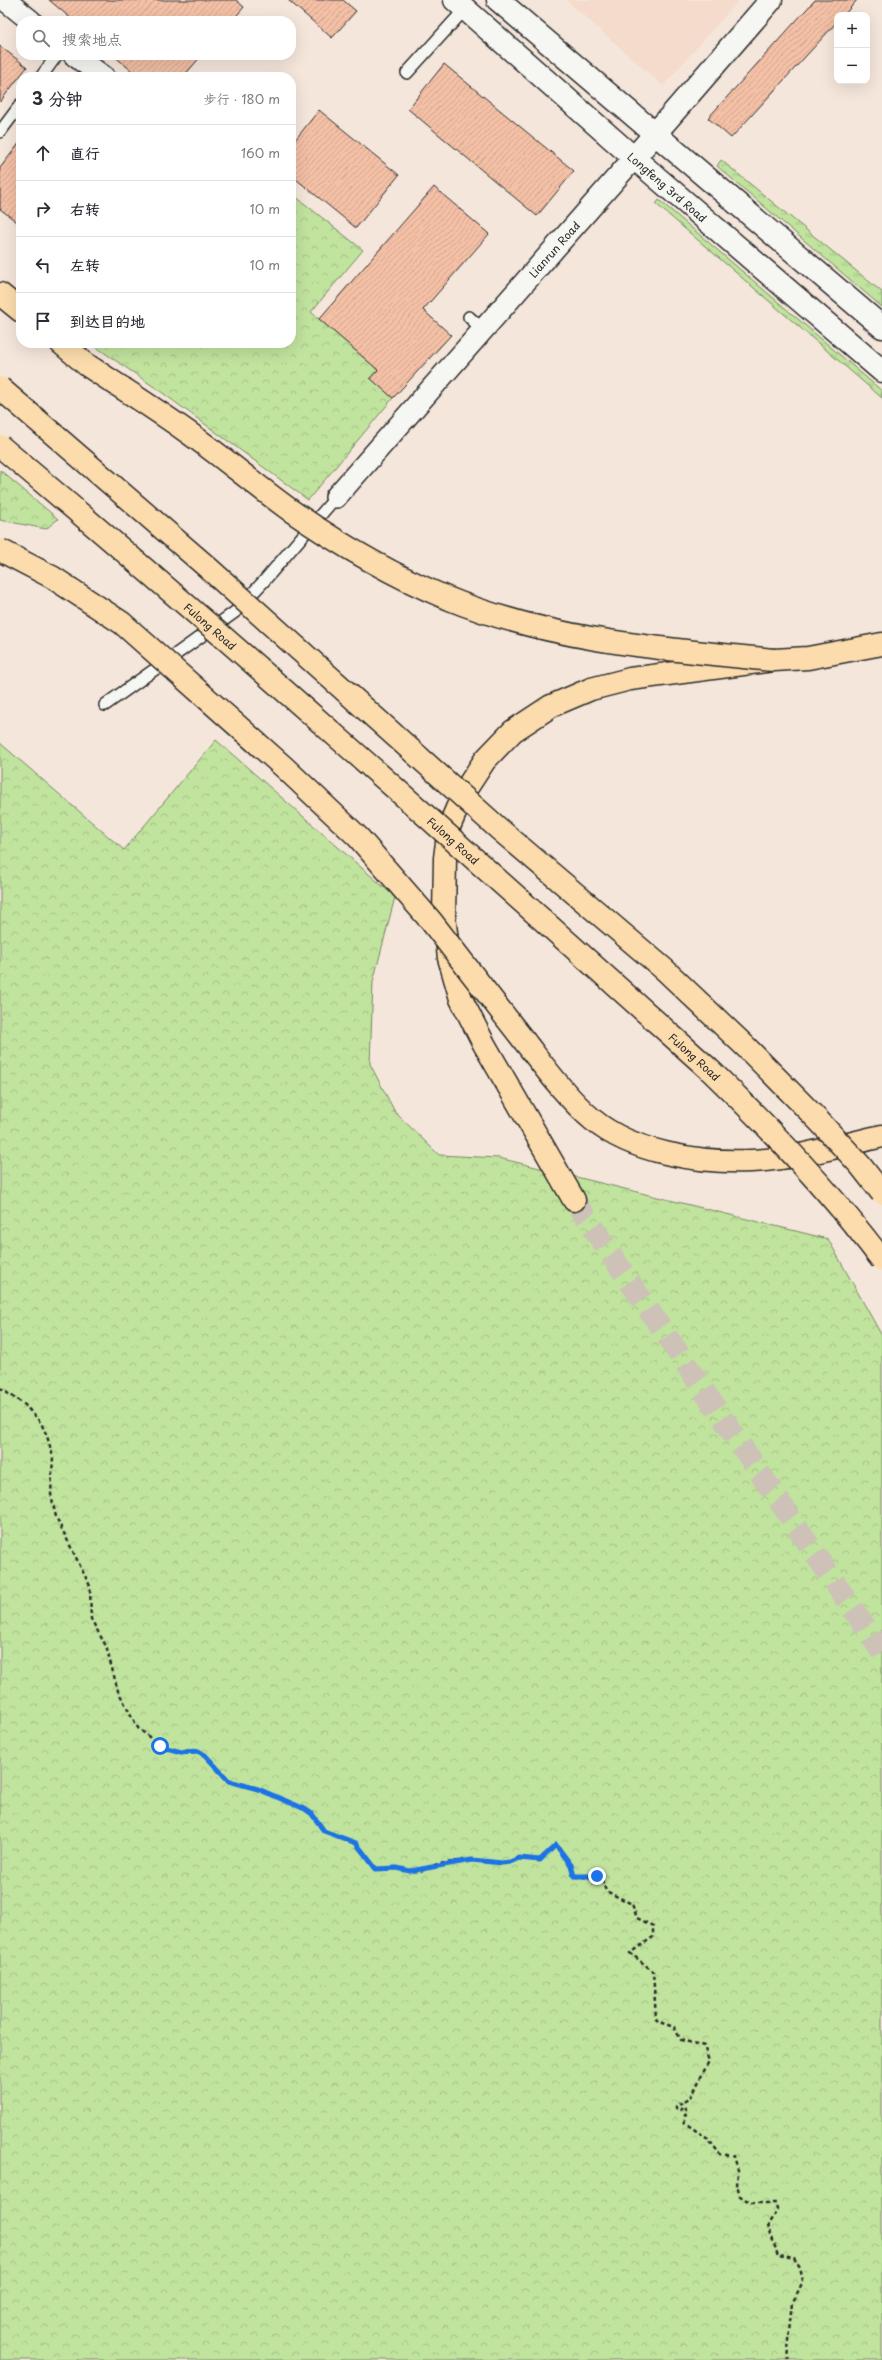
<!DOCTYPE html>
<html lang="zh">
<meta charset="utf-8">
<style>
:root{--surface:#fff;--page:#f7f7f7;--text:#2b2b33;--muted:#7c7c81;--line:#e1e1e2}
body{margin:0;font-family:"Playpen Sans","LXGW WenKai TC",sans-serif;background:var(--page);color:var(--text)}
.controls{position:absolute;right:12px;top:12px;display:grid;overflow:hidden;border-radius:8px;box-shadow:0 4px 16px #0002}
.controls button{width:36px;height:36px;display:grid;place-items:center;padding:0;border:0;border-bottom:1px solid var(--line);background:var(--surface);color:var(--text);font:20px sans-serif}
.stop{position:absolute;width:12px;height:12px;margin:-9px;border:3px solid #1a73e8;border-radius:50%;background:#fff}
.stop.end{background:#1a73e8;border-color:#fff;box-shadow:0 1px 4px #0008}
.list{margin:0;padding:0;list-style:none}
h2{display:flex;justify-content:space-between;align-items:center;height:52px;margin:0;padding:0 16px;font-size:17px}
h2 small{font-size:13px;font-weight:400;color:var(--muted)}
.list li{display:grid;grid-template-columns:26px 1fr auto;gap:12px;align-items:center;box-sizing:border-box;height:56px;padding:0 16px;border-top:1px solid var(--line)}
.list b{display:block;font-size:15px;white-space:nowrap}
.list em{font-size:13px;font-style:normal;color:var(--muted)}
.icon{flex:none;width:22px;height:22px;fill:none;stroke:currentColor;stroke-width:2;stroke-linecap:round;stroke-linejoin:round}
.map{position:relative;flex:none;width:882px;height:2360px;overflow:hidden}
.search{position:absolute;background:var(--surface);box-shadow:0 4px 16px #0002;left:16px;top:16px;width:280px;height:44px;display:flex;align-items:center;gap:10px;box-sizing:border-box;padding:0 14px;border-radius:16px;color:var(--muted);font-size:15px}
.panel{position:absolute;background:var(--surface);box-shadow:0 4px 16px #0002;left:16px;top:72px;width:280px;height:276px;border-radius:16px}
.map>svg:first-child{display:block}
</style>
<div class="map">
<svg width="882" height="2360" viewBox="0 0 882 2360">
<defs>
<pattern id="grass-tufts" width="24" height="20" patternUnits="userSpaceOnUse"><rect width="24" height="20" fill="#c0e39d"/><path d="M3 7l-1-3M5 7V3M7 7l1-3M15 17l-1-3M17 17v-4M19 17l1-3" fill="none" stroke="#a5c387"/></pattern>
<pattern id="forest-crowns" width="20" height="18" patternUnits="userSpaceOnUse"><rect width="20" height="18" fill="#c0e39d"/><path d="M2 6a3 3 0 1 1 6 0M12 15a3 3 0 1 1 6 0" fill="none" stroke="#a5c387"/></pattern>
<pattern id="building-hatch" width="6" height="6" patternUnits="userSpaceOnUse"><rect width="6" height="6" fill="#f4c0a6"/><path d="M-1 1l2-2M0 6l6-6M5 7l2-2" fill="none" stroke="#d1a58f"/></pattern>
</defs>
<rect width="100%" height="100%" fill="#f5e6db"/>
<filter id="ink" filterUnits="userSpaceOnUse"><feTurbulence type="fractalNoise" baseFrequency=".025" numOctaves="2"/><feDisplacementMap in="SourceGraphic" scale="8" xChannelSelector="R" yChannelSelector="G"/><feConvolveMatrix kernelMatrix="1 2 1 2 8 2 1 2 1" color-interpolation-filters="sRGB"/></filter>
<g filter="url(#ink)">
<polygon fill="#f5dbcb" points="566,0 739,0 663,86"/>
<g fill="url(#grass-tufts)" stroke="#768764">
<polygon points="721,160 882,292 882,307 717,166"/>
<polygon points="659,200 882,391 882,398 656,204"/>
</g>
<g fill="url(#forest-crowns)" stroke="#768764">
<polygon points="291,193 363,250 311,312 378,370 371,378 393,398 308,500 160,391 96,347 97,343 291,343"/>
<polygon points="0,470 58,519 46,529 0,520"/>
<polygon points="216,740 395,897 373,982 370,1064 395,1112 439,1155 499,1158 828,1239 882,1336 882,2360 0,2360 0,743 124,850"/>
</g>
<g fill="url(#building-hatch)" stroke="#2b2b2b">
<polygon points="49,0 236,0 244,7 232,21 74,21"/>
<polygon points="288,0 343,0 356,11 332,38"/>
<polygon points="815,0 857,0 844,15 837,15 837,22 731,138 708,118"/>
<polygon points="0,46 27,67 0,102"/>
<polygon points="113,55 202,55 183,77 139,77"/>
<polygon points="444,64 574,171 537,216 408,109"/>
<polygon points="319,110 399,175 356,228 291,175 291,145"/>
<polygon points="21,141 21,225 0,209 0,168"/>
<polygon points="434,187 489,234 423,310 451,335 393,398 370,378 378,370 319,319"/>
</g>
<g fill="none" stroke-linecap="round" stroke-linejoin="round">
<polyline stroke="#cdc1b8" stroke-width="22" stroke-dasharray="22 11" stroke-linecap="butt" points="574,1200 882,1652"/>
<defs>
<g id="service">
<polyline points="407,73 465,9"/>
<polyline points="41,77 57,55"/>
<polyline points="0,132 21,104"/>
<polyline points="469,317 482,329"/>
<polyline points="105,705 235,612 264,581 336,497"/>
</g>
<g id="minor">
<polyline points="5,0 31,21"/>
<polyline points="74,55 104,77"/>
<path id="s1" d="M336,497L634,158"/>
</g>
<polyline id="tertiary" points="634,158 771,0"/>
<g id="secondary">
<path id="s2" d="M455,0L634,158L882,371"/>
<polyline points="498,0 882,327"/>
</g>
<g id="trunk">
<polyline points="0,294 21,311"/>
<polyline points="61,343 87,365"/>
<path d="M525,1042C546,1069 567,1098 593,1120C633,1153 700,1163 751,1161C795,1159 839,1146 882,1136"/>
<polyline points="574,1200 484,1044 461,999 449,958 444,916 445,858 449,827 464,792 485,760 513,731 551,706 591,689 630,679 774,660 808,658 882,644"/>
</g>
</defs>
<use href="#service" stroke="#2b2b2b" stroke-width="14"/>
<use href="#minor" stroke="#2b2b2b" stroke-width="24"/>
<use href="#tertiary" stroke="#2b2b2b" stroke-width="25"/>
<use href="#secondary" stroke="#2b2b2b" stroke-width="25"/>
<use href="#trunk" stroke="#2b2b2b" stroke-width="25"/>
<polyline stroke="#2b2b2b" stroke-width="2.5" stroke-dasharray="4 3" stroke-linecap="butt" points="0,1388 25,1405 41,1423 47,1436 53,1457 51,1494 56,1517 90,1586 91,1619 106,1646 118,1691 138,1728 160,1746 181,1752 198,1751 205,1755 229,1781 258,1789 305,1809 312,1814 324,1831 356,1843 376,1869 397,1868 410,1871 420,1871 438,1864 472,1860 502,1863 510,1862 519,1858 540,1860 556,1845 571,1865 573,1876 601,1878 606,1891 632,1904 637,1918 653,1926 653,1937 630,1953 653,1971 656,2019 659,2022 674,2027 681,2040 704,2046 709,2061 691,2097 676,2106 676,2109 680,2110 684,2106 687,2112 684,2117 685,2123 708,2139 720,2154 734,2156 738,2170 737,2186 740,2196 751,2203 776,2203 777,2209 768,2225 778,2256 794,2259 800,2268 803,2281 793,2302 787,2360"/>
<use href="#service" stroke="#f6f6f2" stroke-width="11"/>
<use href="#minor" stroke="#f6f6f2" stroke-width="21"/>
<use href="#tertiary" stroke="#f6f6f2" stroke-width="22"/>
<use href="#secondary" stroke="#f6f6f2" stroke-width="22"/>
<use href="#trunk" stroke="#fcdcac" stroke-width="22"/>
<defs>
<g id="trunk-bridge">
<path d="M87,365C120,387 154,408 186,431C222,456 255,485 290,510C339,544 392,575 447,598C552,641 663,649 774,660"/>
<polyline points="0,388 206,566 499,829 665,970 746,1047 818,1120 860,1165 882,1193"/>
<path id="s3" d="M0,446C242,649 476,860 711,1071C772,1130 831,1192 882,1260"/>
<polyline points="0,550 52,577 122,623 285,768 358,837 431,921 525,1042"/>
</g>
</defs>
<use href="#trunk-bridge" stroke="#2b2b2b" stroke-width="25" stroke-linecap="butt"/>
<use href="#trunk-bridge" stroke="#fcdcac" stroke-width="22"/>
</g>
</g>
<g fill="none" stroke-linecap="round" stroke-linejoin="round" filter="url(#ink)">
<polyline stroke="#1a73e8" stroke-width="5" points="160,1746 181,1752 198,1751 205,1755 229,1781 258,1789 305,1809 312,1814 324,1831 356,1843 376,1869 397,1868 410,1871 472,1860 502,1863 510,1862 519,1858 540,1860 556,1845 571,1865 574,1876 597,1876"/>
</g>
<g text-anchor="middle" dominant-baseline="central" stroke-width="4" stroke-linejoin="round" paint-order="stroke">
<g font-size="11" fill="#2b2b2b" stroke="#f6f6f2">
<text stroke="none"><textPath href="#s2" startOffset="283">Longfeng 3rd Road</textPath></text>
<text stroke="none"><textPath href="#s1" startOffset="330">Lianrun Road</textPath></text>
<text stroke="none"><textPath href="#s3" startOffset="277">Fulong Road</textPath></text>
<text stroke="none"><textPath href="#s3" startOffset="601">Fulong Road</textPath></text>
<text stroke="none"><textPath href="#s3" startOffset="925">Fulong Road</textPath></text>
</g>
</g>
</svg>
<div class="controls">
<button>+</button>
<button>−</button>
</div>
<div class="stop" style="left:160px;top:1746px"></div>
<div class="stop end" style="left:597px;top:1876px"></div>
<div class="search"><svg class="icon" aria-label="search" viewBox="0 0 24 24"><circle cx="10" cy="10" r="6"/><path d="M15 15l6 6"/></svg>搜索地点</div>
<section class="panel">
<h2>3 分钟<small>步行 · 180 m</small></h2>
<ul class="list">
<li><svg class="icon" aria-label="ahead" viewBox="0 0 24 24"><path d="M12 20V5M6 11l6-6 6 6"/></svg><div><b>直行</b></div><em>160 m</em></li>
<li><svg class="icon" aria-label="right" viewBox="0 0 24 24"><path d="M7 20v-9h11M14 6l5 5-5 5"/></svg><div><b>右转</b></div><em>10 m</em></li>
<li><svg class="icon" aria-label="left" viewBox="0 0 24 24"><path d="M17 20v-9H6M10 6l-5 5 5 5"/></svg><div><b>左转</b></div><em>10 m</em></li>
<li><svg class="icon" aria-label="arrive" viewBox="0 0 24 24"><path d="M6 21V4h12l-3 4 3 4H6"/></svg><div><b>到达目的地</b></div></li>
</ul>
</section>
</div>
